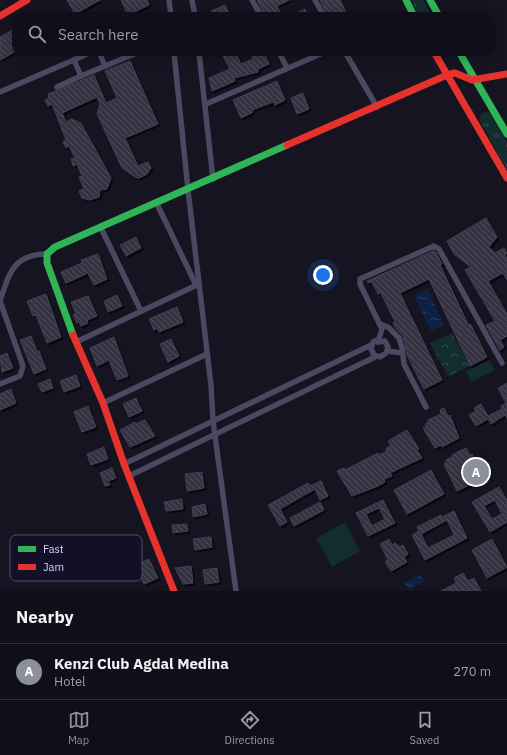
<!DOCTYPE html>
<style>
:root{--surface:#100f19;--page:#191822;--text:#f1f3f6;--muted:#9c9ca2;--line:#302f38;--accent:#8c9099}
body{margin:0;font-family:"IBM Plex Sans",sans-serif;background:var(--page);color:var(--text)}
.you{position:absolute;left:323px;top:275px;width:14px;height:14px;margin:-10px;border:3px solid #fff;border-radius:50%;background:#1a73e8;box-shadow:0 0 0 6px #1a73e833}
.badge{display:grid;place-items:center;width:26px;height:26px;border-radius:50%;background:var(--accent);color:#fff;font-size:13px;font-weight:700}
.pin{position:absolute;translate:-50% -50%;border:2px solid #fff;box-shadow:0 1px 4px #0006}
.list{margin:0;padding:0;list-style:none}
h2{display:flex;justify-content:space-between;align-items:center;height:52px;margin:0;padding:0 16px;font-size:17px}
h2 small{font-size:13px;font-weight:400;color:var(--muted)}
.list li{display:grid;grid-template-columns:26px 1fr auto;gap:12px;align-items:center;box-sizing:border-box;height:56px;padding:0 16px;border-top:1px solid var(--line)}
.list b{display:block;font-size:15px;white-space:nowrap}
.list p{margin:0;font-size:13px;white-space:nowrap;color:var(--muted)}
.list em{font-size:13px;font-style:normal;color:var(--muted)}
.icon{flex:none;width:22px;height:22px;fill:none;stroke:currentColor;stroke-width:2;stroke-linecap:round;stroke-linejoin:round}
.map{position:relative;flex:none;width:507px;height:591px;overflow:hidden}
.search{position:absolute;background:var(--surface);box-shadow:0 2px 10px #0003;left:12px;right:12px;top:12px;height:44px;display:flex;align-items:center;gap:10px;box-sizing:border-box;padding:0 14px;border-radius:12px;color:var(--muted);font-size:15px}
.sheet{height:108px;background:var(--surface)}
nav{display:flex;justify-content:space-around;align-items:center;box-sizing:border-box;height:56px;border-top:1px solid var(--line);background:var(--surface);font-size:11px;color:var(--muted)}
nav a{display:grid;justify-items:center;gap:2px}
nav .on{color:var(--accent)}
.map>svg:first-child{display:block}
</style>
<div class="map">
<svg width="507" height="591" viewBox="0 0 507 591">
<defs>
<pattern id="grass-tufts" width="24" height="20" patternUnits="userSpaceOnUse"><rect width="24" height="20" fill="#132c2d"/><path d="M3 7l-1-3M5 7V3M7 7l1-3M15 17l-1-3M17 17v-4M19 17l1-3" fill="none" stroke="#354a4c"/></pattern>
<pattern id="forest-crowns" width="20" height="18" patternUnits="userSpaceOnUse"><rect width="20" height="18" fill="#132c2d"/><path d="M2 6a3 3 0 1 1 6 0M12 15a3 3 0 1 1 6 0" fill="none" stroke="#354a4c"/></pattern>
<pattern id="water-ripples" width="26" height="14" patternUnits="userSpaceOnUse"><rect width="26" height="14" fill="#0d2144"/><path d="M2 4q2-2 4 0t4 0M15 11q2-2 4 0t4 0" fill="none" stroke="#304060"/></pattern>
<pattern id="building-back-hatch" width="6" height="6" patternUnits="userSpaceOnUse"><rect width="6" height="6" fill="#343243"/><path d="M-1 5l2 2M0 0l6 6M5-1l2 2" fill="none" stroke="#514f5f"/></pattern>
<filter id="shadow"><feDropShadow dx="2" dy="2" stdDeviation="0" flood-color="#0009"/></filter>
</defs>
<rect width="100%" height="100%" fill="#161421"/>
<g fill="url(#grass-tufts)">
<polygon points="411,0 423,0 432,16 419,16"/>
<polygon points="486,112 491,113 507,142 507,170 479,119 482,113"/>
</g>
<polygon fill="url(#forest-crowns)" points="452,333 469,366 448,377 430,343"/>
<g fill="#132c2d">
<polygon points="489,360 495,370 471,382 466,371"/>
<polygon points="345,522 360,551 332,567 316,538"/>
</g>
<g fill="url(#water-ripples)">
<polygon points="428,289 444,325 431,331 414,296"/>
<polygon points="420,574 424,581 409,590 404,583"/>
</g>
<g fill="url(#building-back-hatch)" stroke="#433f54" fill-rule="evenodd" filter="url(#shadow)">
<polygon points="67,0 100,0 75,14"/>
<polygon points="121,0 147,0 149,5 128,15"/>
<polygon points="257,0 289,0 277,6 282,16 265,16"/>
<polygon points="320,0 340,0 348,16 328,16"/>
<polygon points="225,5 230,16 213,16 211,11"/>
<polygon points="305,9 308,16 291,16"/>
<polygon points="16,28 16,51 0,60 0,37"/>
<polygon points="221,52 235,52 241,64 253,59 251,54 264,52 269,64 258,69 258,72 234,78 235,81 212,91 209,78 230,69"/>
<polygon points="130,61 158,124 125,138 138,166 148,162 151,168 147,174 139,178 135,177 122,168 97,114 100,104 97,97 62,113 66,122 72,119 81,123 111,178 107,189 100,190 99,197 90,200 82,198 79,191 84,189 79,177 82,176 77,164 73,166 71,159 75,158 69,146 66,148 63,142 66,140 52,104 48,106 45,100 49,98 48,94 94,75 106,103 117,98 105,71"/>
<polygon points="277,81 285,100 275,105 273,102 252,110 253,112 241,118 233,100"/>
<polygon points="303,93 309,109 297,114 291,98"/>
<polygon points="486,218 497,237 489,247 495,253 504,248 507,253 505,255 507,259 507,280 503,273 488,281 507,314 507,336 500,340 504,347 500,350 486,325 495,321 465,270 471,267 454,254 447,241"/>
<polygon points="136,237 141,248 126,256 120,245"/>
<polygon points="433,251 436,252 442,264 440,265 468,324 471,325 487,357 470,366 429,279 400,293 442,380 424,389 407,355 403,336 396,329 393,323 395,322 381,293 378,294 372,282 368,283 367,281"/>
<polygon points="98,254 107,279 94,285 88,273 66,283 61,272 82,263 81,260"/>
<polygon points="46,294 61,337 47,343 36,315 33,316 27,301"/>
<polygon points="117,295 122,306 108,312 104,301"/>
<polygon points="88,296 97,316 87,320 88,323 81,326 79,322 77,323 73,315 76,314 71,302"/>
<polygon points="177,307 183,322 159,332 157,328 154,330 149,319"/>
<polygon points="31,336 37,351 39,351 46,369 34,374 20,340"/>
<polygon points="114,337 128,376 117,380 109,360 97,366 90,348"/>
<polygon points="171,339 179,356 168,362 160,344"/>
<polygon points="7,353 13,368 2,372 0,356"/>
<polygon points="76,375 80,386 64,392 60,381"/>
<polygon points="50,379 53,388 42,392 38,384"/>
<polygon points="507,383 507,418 505,415 491,424 488,419 476,426 469,415 476,411 474,408 481,404 488,416 502,409 501,406 506,403 498,388"/>
<polygon points="11,389 16,403 0,410 0,394"/>
<polygon points="136,398 142,411 129,417 123,404"/>
<polygon points="88,406 96,427 82,432 74,412"/>
<polygon points="444,408 448,416 450,415 459,438 442,447 441,445 435,448 423,428 426,427 425,424 429,422 428,420 441,414 440,410"/>
<polygon points="145,420 155,436 130,447 120,430 135,422 135,424"/>
<polygon points="407,430 419,449 417,450 422,458 390,473 392,476 384,479 385,482 378,486 352,496 337,471 344,468 345,470 378,453 379,455 387,451 386,448 391,446 388,441"/>
<polygon points="104,447 108,459 91,465 87,454"/>
<polygon points="466,448 470,455 472,454 482,472 479,474 482,479 457,491 444,464 447,462 446,460 452,457 452,455"/>
<polygon points="112,468 116,478 108,481 110,485 105,486 100,473"/>
<polygon points="431,470 444,494 407,514 394,490"/>
<polygon points="202,472 204,488 187,491 185,474"/>
<polygon points="321,481 328,496 320,500 315,489 280,509 287,522 280,526 268,505 308,483 310,486"/>
<path d="M499,487L507,500V522L490,532L472,502ZM495,500L502,514L492,519L484,506Z"/>
<polygon points="182,499 183,509 166,511 164,502"/>
<path d="M383,500L395,523L368,536L356,513ZM379,508L385,519L372,526L366,514Z"/>
<polygon points="320,502 324,510 294,526 290,518"/>
<polygon points="205,504 207,514 193,517 192,507"/>
<path d="M454,511L467,538L425,560L412,535L419,531L417,527L441,515L442,517ZM447,520L454,535L428,548L421,534Z"/>
<polygon points="187,524 188,531 173,533 172,525"/>
<polygon points="211,537 212,547 195,550 193,539"/>
<polygon points="389,539 392,545 395,543 400,547 403,545 408,554 404,557 407,562 391,571 385,562 388,560 380,544"/>
<polygon points="492,539 507,567 487,578 472,550"/>
<polygon points="149,559 158,578 144,584 135,565"/>
<polygon points="191,566 193,583 183,584 175,568"/>
<polygon points="217,568 219,582 205,584 203,570"/>
<polygon points="463,573 468,581 474,578 481,591 441,591 456,583 454,578"/>
</g>
<g fill="none" stroke-linecap="round" stroke-linejoin="round">
<g stroke="#4a4962" stroke-width="5.5">
<polyline points="169,0 171,16"/>
<polyline points="192,0 195,16"/>
<polyline points="252,0 261,16"/>
<polyline points="315,0 324,16"/>
<polyline points="99,52 105,66"/>
<polyline points="174,52 188,190 211,385 213,421 236,591"/>
<polyline points="199,52 213,179"/>
<polyline points="279,52 287,68"/>
<polyline points="345,52 377,107"/>
<polyline points="74,60 81,76 139,52"/>
<polyline points="57,87 81,76"/>
<polyline points="0,92 92,52"/>
<polyline points="206,104 325,52"/>
<polyline points="157,204 196,285"/>
<polyline points="101,228 141,311"/>
<polyline points="0,301 23,366 20,376 0,384"/>
<path d="M0,301C9,274 13,254 47,254"/>
<polyline points="380,324 388,327 399,338 402,348 404,364 426,407"/>
<polygon points="379,339 378,342 385,341 388,347 386,353 380,357 374,355 371,349 373,342"/>
<polyline points="76,342 199,284"/>
<polyline points="378,342 382,329 360,284 360,279 434,246 439,249 502,363"/>
<polyline points="388,351 402,353"/>
<polyline points="103,403 207,354"/>
<polyline points="124,464 371,345"/>
<polyline points="129,476 377,356"/>
</g>
<g stroke="#30b455" stroke-width="7">
<polyline points="406,0 414,16"/>
<polyline points="430,0 439,16"/>
<polyline points="459,52 507,134"/>
<polyline points="73,335 47,263 47,254 55,247 287,145"/>
</g>
<g stroke="#e5322d" stroke-width="7">
<polyline points="0,16 27,0"/>
<polyline points="434,52 507,178"/>
<polyline points="287,145 447,75 455,73 472,80 507,74"/>
<polyline points="73,335 103,403 124,464 174,591"/>
</g>
</g>
<rect x="10" y="535" width="132" height="46" rx="6" fill="#130f26" stroke="#4e4a67" stroke-width="1"/>
<rect x="18" y="546" width="18" height="6" fill="#30b455"/>
<rect x="18" y="564" width="18" height="6" fill="#e5322d"/>
<g font-size="11" fill="#d9d4ff">
<text x="43" y="553">Fast</text>
<text x="43" y="571">Jam</text>
</g>
</svg>
<div class="you"></div>
<div class="pin badge" style="left:476px;top:472px">A</div>
<div class="search"><svg class="icon" aria-label="search" viewBox="0 0 24 24"><circle cx="10" cy="10" r="6"/><path d="M15 15l6 6"/></svg>Search here</div>
</div>
<section class="sheet">
<h2>Nearby<small></small></h2>
<ul class="list">
<li><span class="badge">A</span><div><b>Kenzi Club Agdal Medina</b><p>Hotel</p></div><em>270 m</em></li>
</ul>
</section>
<nav>
<a class="on"><svg class="icon" aria-label="map" viewBox="0 0 24 24"><path d="M3 6l6-2 6 2 6-2v14l-6 2-6-2-6 2zM9 4v14M15 6v14"/></svg>Map</a>
<a><svg class="icon" aria-label="directions" viewBox="0 0 24 24"><path d="M12 3l9 9-9 9-9-9zM9 14v-3h6M13 9l2 2-2 2"/></svg>Directions</a>
<a><svg class="icon" aria-label="saved" viewBox="0 0 24 24"><path d="M7 4h10v16l-5-4-5 4z"/></svg>Saved</a>
</nav>
